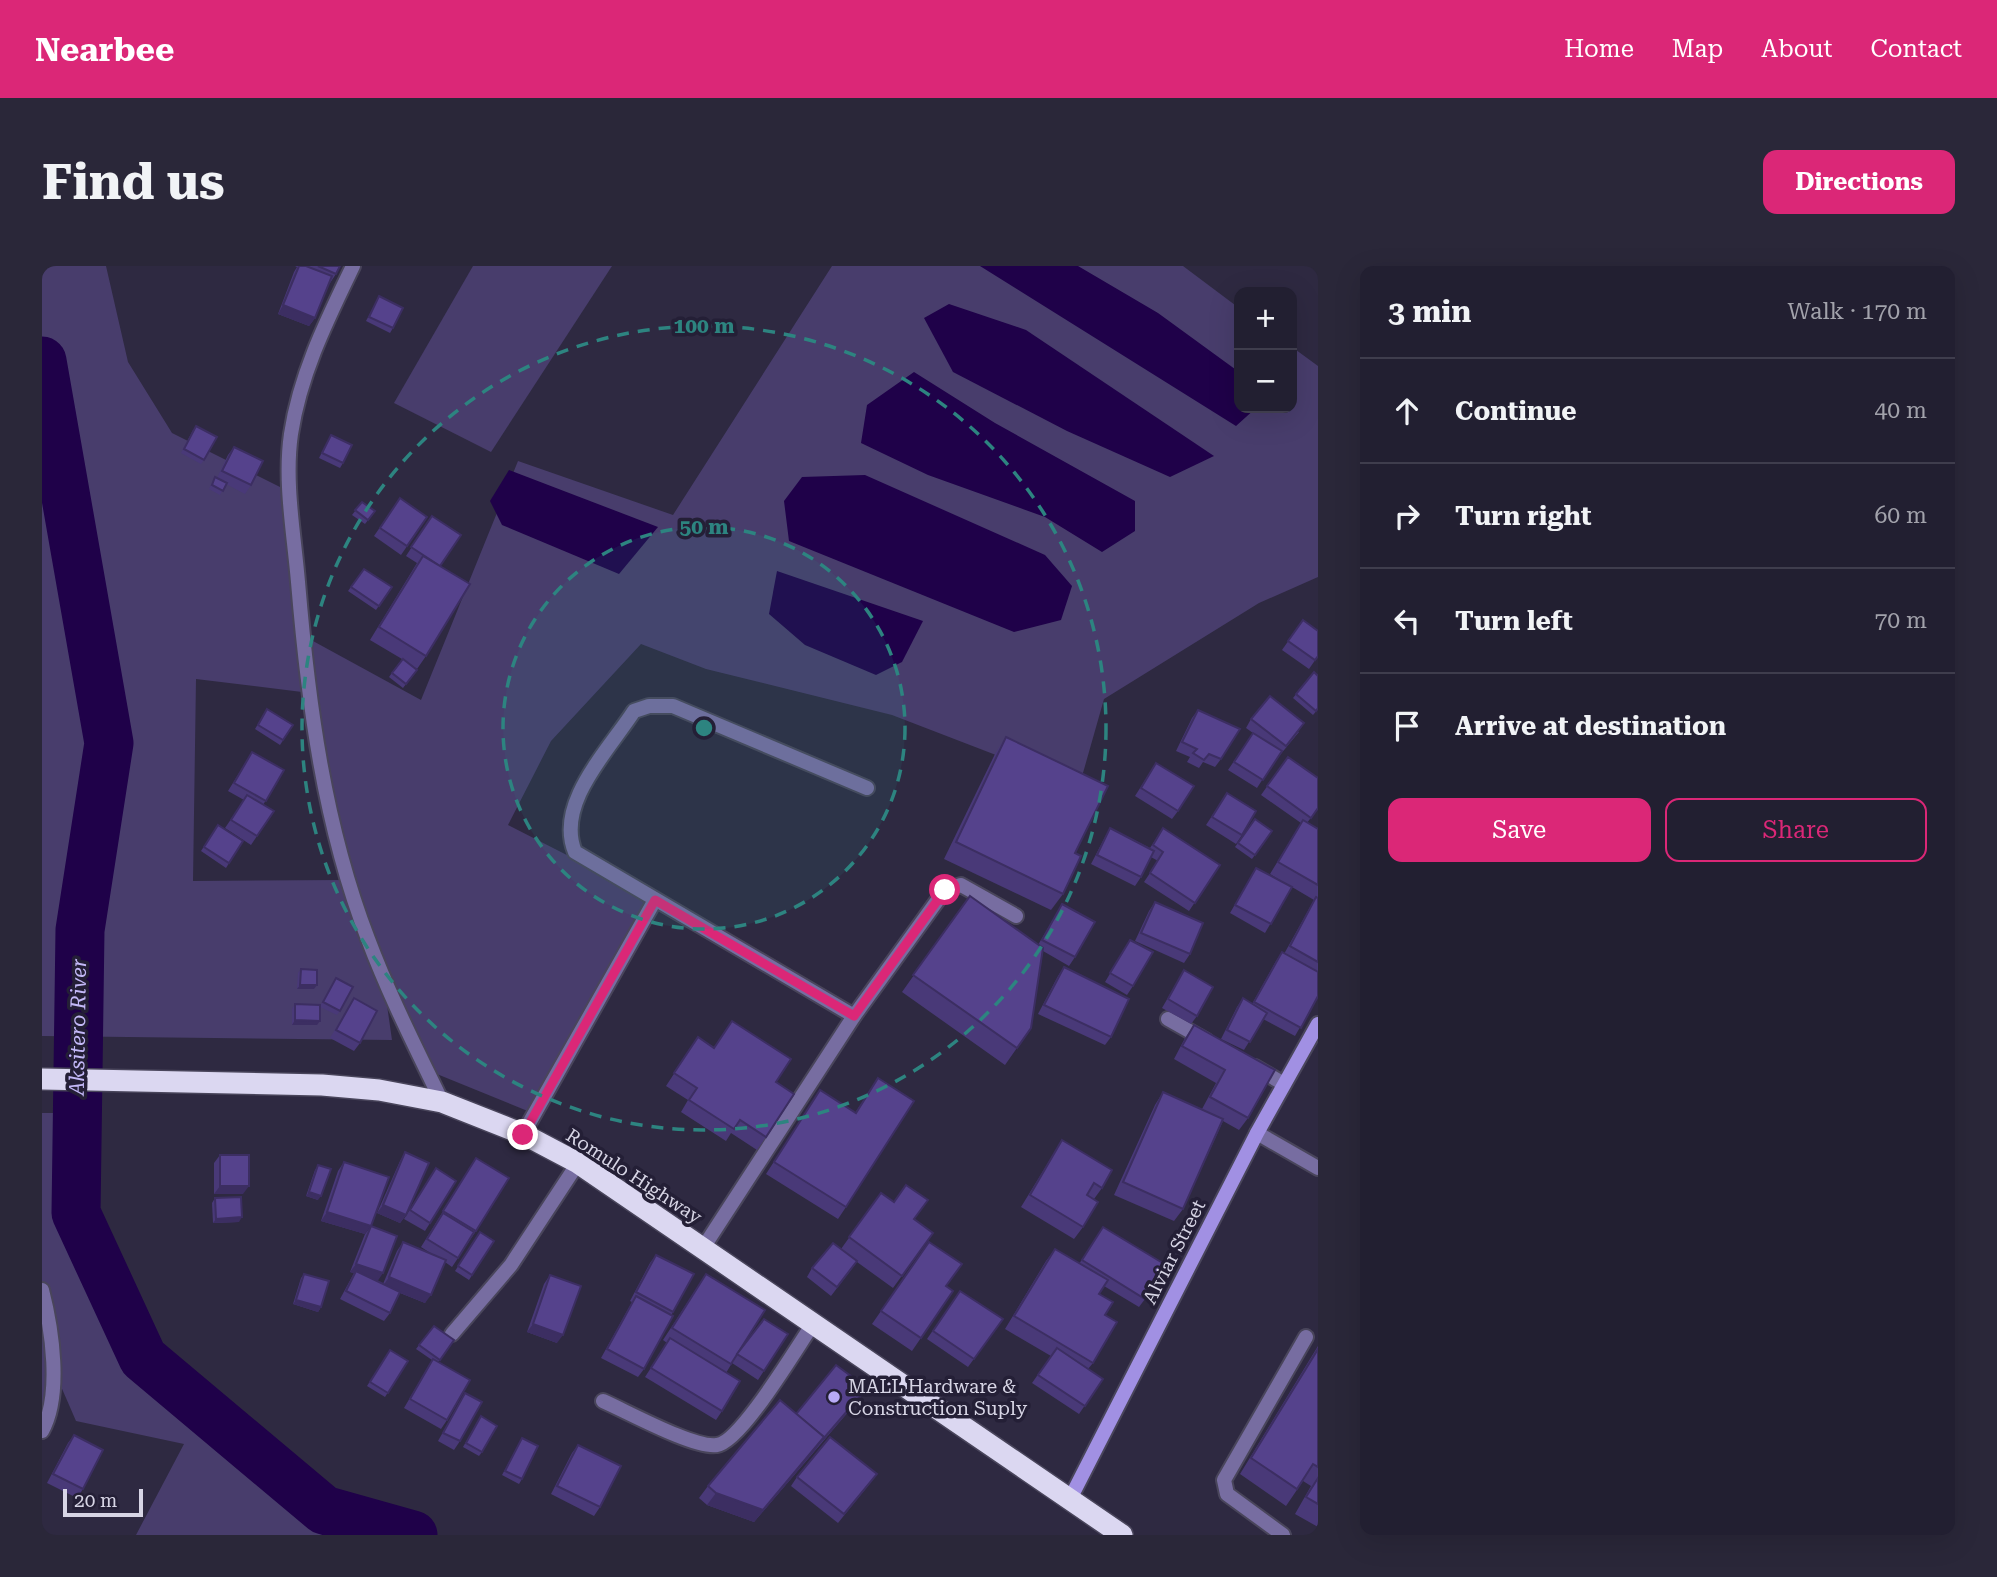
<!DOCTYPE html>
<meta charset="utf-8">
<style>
:root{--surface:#221f31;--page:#2a2739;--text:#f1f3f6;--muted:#a2a2ab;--line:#3f3d4d;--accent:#db2777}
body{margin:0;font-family:"Roboto Serif",serif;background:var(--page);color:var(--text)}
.controls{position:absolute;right:21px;top:21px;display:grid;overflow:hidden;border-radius:14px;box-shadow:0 7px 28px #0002}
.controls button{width:63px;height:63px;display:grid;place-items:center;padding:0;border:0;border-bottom:2px solid var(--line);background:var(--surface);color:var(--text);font:35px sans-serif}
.scale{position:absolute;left:21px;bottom:18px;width:80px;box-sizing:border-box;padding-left:7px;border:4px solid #d7d5e5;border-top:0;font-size:19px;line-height:24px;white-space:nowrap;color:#d7d5e5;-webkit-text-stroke:5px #241f36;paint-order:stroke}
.stop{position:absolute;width:21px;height:21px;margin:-16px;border:5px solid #db2777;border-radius:50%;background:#fff}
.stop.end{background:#db2777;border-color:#fff;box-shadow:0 2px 7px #0008}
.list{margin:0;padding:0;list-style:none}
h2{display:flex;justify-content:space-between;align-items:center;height:91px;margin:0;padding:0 28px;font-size:30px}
h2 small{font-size:23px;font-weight:400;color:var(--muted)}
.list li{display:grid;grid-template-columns:46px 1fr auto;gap:21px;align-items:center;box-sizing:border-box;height:105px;padding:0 28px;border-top:2px solid var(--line)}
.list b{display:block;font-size:26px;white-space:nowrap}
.list em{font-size:23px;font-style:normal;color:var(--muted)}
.actions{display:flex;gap:14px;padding:21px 28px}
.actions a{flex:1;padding:16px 0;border:2px solid var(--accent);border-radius:14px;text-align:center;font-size:24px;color:var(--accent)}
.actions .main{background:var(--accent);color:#fff}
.icon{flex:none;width:38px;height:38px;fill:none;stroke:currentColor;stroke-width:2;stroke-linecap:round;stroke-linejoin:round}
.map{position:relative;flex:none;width:1276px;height:1269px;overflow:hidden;border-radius:14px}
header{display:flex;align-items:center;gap:42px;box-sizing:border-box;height:98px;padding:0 35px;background:var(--accent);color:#fff}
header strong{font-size:33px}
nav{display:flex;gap:38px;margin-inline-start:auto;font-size:24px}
.intro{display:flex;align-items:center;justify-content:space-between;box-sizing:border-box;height:168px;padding:0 42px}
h1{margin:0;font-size:49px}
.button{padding:18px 32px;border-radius:14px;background:var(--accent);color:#fff;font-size:24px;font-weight:700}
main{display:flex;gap:42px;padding:0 42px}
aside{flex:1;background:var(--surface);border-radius:14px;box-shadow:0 7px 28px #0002}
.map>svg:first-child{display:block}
</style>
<header>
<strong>Nearbee</strong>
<nav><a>Home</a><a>Map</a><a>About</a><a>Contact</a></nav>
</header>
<div class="intro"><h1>Find us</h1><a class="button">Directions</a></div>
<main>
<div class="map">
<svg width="1276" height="1269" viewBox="0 0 1276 1269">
<rect width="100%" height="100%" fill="#2e2941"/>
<g fill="#483d6c" fill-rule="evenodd">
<path d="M0,0H64L86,96L130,167L248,226L260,369L379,434L476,195L631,249L790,0H1141L1197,42V142H1250V81L1276,100V311L1217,337L1062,433L1037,521L850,449L664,403L599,378L509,475L466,559L613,634L493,848L385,804L341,711L350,774L0,770ZM154,413L268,427L306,614L151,615Z"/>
<polygon points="431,0 570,0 449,186 352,137"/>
<polygon points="0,847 25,847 34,947 101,1092 269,1233 341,1269 94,1269 142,1178 34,1155 11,1102 0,1165"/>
</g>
<g fill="#1f0149">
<polygon points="938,0 1036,0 1116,47 1197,106 1197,142 1214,142 1194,160"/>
<polygon points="907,38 984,64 1172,190 1128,211 1025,165 911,106 882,52"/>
<polygon points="872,106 953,157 1093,235 1093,265 1060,286 1003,251 886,209 819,177 825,139"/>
<polygon points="467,204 616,261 577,308 460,259 448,235"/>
<polygon points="823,209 1003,289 1030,320 1019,354 972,366 747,275 742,235 760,211"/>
<polygon points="735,305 881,355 860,396 834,409 763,379 727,348"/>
</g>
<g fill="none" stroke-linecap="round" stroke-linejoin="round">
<polyline stroke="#1f0149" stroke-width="49" points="0,95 67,477 38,664 34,947 101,1092 282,1244 371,1269"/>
<defs>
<g id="lane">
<path d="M812,750L533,586C513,538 566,485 592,445L607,440H631L825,522"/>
<polyline points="481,868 613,634"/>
<polyline points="661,982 812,750 903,624 919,619 974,650"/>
<polyline points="410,1068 469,999 536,897"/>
<path d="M561,1135C584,1145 653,1183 675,1179C699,1176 755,1081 771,1058"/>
<polyline points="1241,1269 1185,1228 1182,1214 1264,1071"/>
</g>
<g id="street">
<path d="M311,0C285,54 258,108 249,168C242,216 252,268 256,316C266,436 282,559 326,673C347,729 374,782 400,836"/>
<polyline points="1126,753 1165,775"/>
<polyline points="1213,801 1242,818"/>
<polyline points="1215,867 1276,902"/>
<path d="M0,1024C10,1063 20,1129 0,1165"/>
</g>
<polyline id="secondary" points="1027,1235 1215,867 1276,758"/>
<polyline id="highway" points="0,813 280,819 337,824 400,836 481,868 536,897 1080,1269"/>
</defs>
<use href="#lane" stroke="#49455b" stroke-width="18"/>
<use href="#street" stroke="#49455b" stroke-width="18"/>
<use href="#secondary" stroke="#49455b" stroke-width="18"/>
<use href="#highway" stroke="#49455b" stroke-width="24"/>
<use href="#lane" stroke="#776da1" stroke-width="14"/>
<use href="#street" stroke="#776da1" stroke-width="14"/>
<use href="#secondary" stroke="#a190e3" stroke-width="14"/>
<use href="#highway" stroke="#dbd7f1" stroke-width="21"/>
</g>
<g fill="#493978">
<polygon points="253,0 298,0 294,8 288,17 287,16 273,52 267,60 236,48 252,6 255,1"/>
<polygon points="337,30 351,62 348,67 324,55"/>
<polygon points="151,164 162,194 159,198 139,187"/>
<polygon points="289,169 301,197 298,202 277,192"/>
<polygon points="192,181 209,219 203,228 184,218 178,229 167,223 173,211 175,212 186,189"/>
<polygon points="358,232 385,251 359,289 332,270"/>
<polygon points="320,236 333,245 323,258 310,249"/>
<polygon points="390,250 398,300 384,390 375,403 368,398 375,404 361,422 347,411 360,393 328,374 375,297 364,290"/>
<polygon points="322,303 350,321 334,344 306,325"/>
<polygon points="1261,354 1276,390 1267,403 1240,384"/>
<polygon points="1272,406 1276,443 1271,449 1251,432"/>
<polygon points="225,443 251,459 238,479 213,463"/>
<polygon points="1156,444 1179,493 1173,501 1161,496 1157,502 1145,496 1148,491 1134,485 1150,452"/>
<polygon points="1209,453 1257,466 1238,489 1237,488 1215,522 1186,504 1211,467 1204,462"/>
<polygon points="964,471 1033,587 1021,628 1009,644 902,593 953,488"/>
<polygon points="210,486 242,504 221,539 232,545 209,579 183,562 202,534 186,525"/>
<polygon points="1246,491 1276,542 1265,557 1276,563 1276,730 1253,770 1221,753 1202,784 1179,773 1195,741 1201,732 1210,738 1234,695 1240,686 1242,688 1272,634 1250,621 1223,667 1188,647 1214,602 1249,621 1228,608 1259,557 1219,529"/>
<polygon points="1114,497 1136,545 1130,553 1093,530"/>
<polygon points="1185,527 1200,569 1194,578 1164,559"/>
<polygon points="1213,553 1230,565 1210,593 1193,581"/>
<polygon points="176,559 201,575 184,602 159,585"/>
<polygon points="1068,562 1108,582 1121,562 1178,599 1147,645 1102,616 1116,595 1109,591 1099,611 1093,620 1049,598 1063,571"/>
<polygon points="928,630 996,679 1020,638 1033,691 1027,700 1001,685 989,762 963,799 860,726"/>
<polygon points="1113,636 1148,688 1142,697 1093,675 1107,645"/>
<polygon points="1088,674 1091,720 1085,729 1063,716"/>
<polygon points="1022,701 1069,771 1063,779 996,748 1016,710"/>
<polygon points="259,703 272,723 255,723 256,707"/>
<polygon points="1142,704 1155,750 1149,758 1120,742"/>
<polygon points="294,712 298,745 295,749 278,741 275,759 250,759 250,743 253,738 278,740"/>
<polygon points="312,732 318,777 312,785 288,772"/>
<polygon points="1152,759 1233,804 1206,852 1197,864 1181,855 1141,943 1132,955 1072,929 1113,839 1121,826 1160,843 1174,817 1132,793 1143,772"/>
<polygon points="656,771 672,781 734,816 724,871 715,884 689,867 684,875 639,846 646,834 624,820"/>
<polygon points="836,812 804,941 796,953 724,908 778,824 813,847"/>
<polygon points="1020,874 1060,922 1052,933 1041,961 1032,973 979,941"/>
<polygon points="363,886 364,949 358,957 335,947 358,895"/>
<polygon points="178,889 201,928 172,928 172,897"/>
<polygon points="434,892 434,965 410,1001 403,996 383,1037 358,1027 348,1047 342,1055 298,1033 312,1007 308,1006 323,968 329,960 335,1015 341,1018 355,985 361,976 390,988 379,981"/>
<polygon points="302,896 323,968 279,955 296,905"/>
<polygon points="276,899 276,934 264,930 273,904"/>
<polygon points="394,902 388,957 383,965 362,953"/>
<polygon points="839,927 891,967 851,1022 815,996 789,1030 765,1011 770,1002 799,983"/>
<polygon points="173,932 197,956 171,957 170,937"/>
<polygon points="1061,961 1103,1033 1097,1041 1062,1020 1057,1028 1063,1049 1051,1097 1046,1103 1061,1113 1037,1148 990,1117 1009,1090 963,1063 1004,995 1013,983 1037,998"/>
<polygon points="438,966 452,975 427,1014 413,1005"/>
<polygon points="887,976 904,1020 911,1025 870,1085 830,1058"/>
<polygon points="614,989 631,1046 602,1103 596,1111 559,1092 590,1036 588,1035 608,997"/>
<polygon points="262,1008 279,1041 276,1046 251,1038 259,1012"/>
<polygon points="664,1008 696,1088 746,1068 716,1114 690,1097 684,1107 680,1145 674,1154 603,1111 625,1077 621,1074"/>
<polygon points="508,1009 515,1077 485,1066 502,1018"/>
<polygon points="918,1025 961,1053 926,1101 885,1073"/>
<polygon points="392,1060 412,1074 396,1096 405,1154 399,1163 362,1142 390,1094 374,1083"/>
<polygon points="1276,1080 1276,1261 1253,1248 1269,1220 1261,1215 1244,1240 1198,1208"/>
<polygon points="348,1084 366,1095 343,1131 325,1120"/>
<polygon points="423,1127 418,1175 412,1184 396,1175"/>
<polygon points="819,1131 712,1256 665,1239 657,1232 666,1220"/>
<polygon points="439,1150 440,1186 437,1190 421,1181"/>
<polygon points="32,1169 41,1223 35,1232 5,1217 26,1177"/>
<polygon points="480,1172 480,1213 477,1218 460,1209"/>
<polygon points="536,1179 558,1241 552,1250 509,1228 530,1187"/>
<polygon points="755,1211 829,1216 796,1257 749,1220"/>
</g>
<g fill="#3c2e62">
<polygon points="241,39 273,52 267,60 236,48"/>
<polygon points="258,719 275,719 272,723 255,723"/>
<polygon points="253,754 278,755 275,759 250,759"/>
<polygon points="178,920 207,920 201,928 172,928"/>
<polygon points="267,926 279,930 276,934 264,930"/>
<polygon points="341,939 364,949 358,957 335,947"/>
<polygon points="285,946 329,960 323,968 279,955"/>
<polygon points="200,951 197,956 171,957 174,953"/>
<polygon points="314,998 341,1007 335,1016 308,1006"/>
<polygon points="347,1011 389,1029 383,1037 341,1020"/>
<polygon points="254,1034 279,1041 276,1046 251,1038"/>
<polygon points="491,1058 521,1069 515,1077 485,1066"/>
<polygon points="825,1122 819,1131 776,1180 782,1172"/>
<polygon points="782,1171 774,1183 712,1256 665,1239 674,1227"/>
</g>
<g fill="#55428c" stroke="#3c2e62" stroke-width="2">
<polygon points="257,0 264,0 290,10 273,52 241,39"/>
<polygon points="276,0 298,0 294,8"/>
<polygon points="337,30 361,42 351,62 327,51"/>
<polygon points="154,160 175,171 162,194 142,183"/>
<polygon points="289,169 310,179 301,197 280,187"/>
<polygon points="192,181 221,195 209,219 180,205"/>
<polygon points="173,211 185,217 181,225 170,219"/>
<polygon points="358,232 385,251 365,280 338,262"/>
<polygon points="320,236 333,245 326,254 313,244"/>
<polygon points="390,250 419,269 398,300 369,281"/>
<polygon points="381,290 428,318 384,390 337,361"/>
<polygon points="322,303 350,321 337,340 309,321"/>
<polygon points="1261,354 1276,365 1276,390 1273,394 1246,375"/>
<polygon points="361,393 375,404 364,418 350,407"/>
<polygon points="1272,406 1276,410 1276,442 1274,445 1254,428"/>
<polygon points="1228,430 1262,457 1244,480 1209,453"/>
<polygon points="225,443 251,459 241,474 216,459"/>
<polygon points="1156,444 1198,463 1179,493 1167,488 1162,494 1151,487 1155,483 1140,476"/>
<polygon points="1211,467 1240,485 1221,514 1192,496"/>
<polygon points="964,471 1066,520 1033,587 1039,590 1021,628 914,576"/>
<polygon points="210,486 242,504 224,535 192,517"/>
<polygon points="1246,491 1276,512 1276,542 1269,552 1225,520"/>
<polygon points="1114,497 1152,520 1136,545 1099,522"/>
<polygon points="1185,527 1214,545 1200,569 1170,551"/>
<polygon points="205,529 232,545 215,570 189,554"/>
<polygon points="1213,553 1230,565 1213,589 1196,577"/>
<polygon points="1261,554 1276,563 1276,619 1236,596"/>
<polygon points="176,559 201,575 187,597 162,581"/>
<polygon points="1068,562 1112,585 1099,611 1055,589"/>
<polygon points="1121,562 1178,599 1153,637 1108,607 1121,586 1111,579"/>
<polygon points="1214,602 1250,621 1229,658 1193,639"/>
<polygon points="928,630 1001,682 989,762 975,782 871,709"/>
<polygon points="1274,631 1276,632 1276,696 1248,680"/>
<polygon points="1113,636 1161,657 1148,688 1099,667"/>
<polygon points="1020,638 1053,656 1033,691 1000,674"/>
<polygon points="1088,674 1111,686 1091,720 1068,707"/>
<polygon points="1240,686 1276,706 1276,730 1259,762 1212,736"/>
<polygon points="1022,701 1087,733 1069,771 1002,739"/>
<polygon points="259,703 275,704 275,719 258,719"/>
<polygon points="1142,704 1171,721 1155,750 1126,733"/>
<polygon points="294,712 311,721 298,745 281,736"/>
<polygon points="312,732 335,745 318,777 294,764"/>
<polygon points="1201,732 1225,747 1208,776 1185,764"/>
<polygon points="253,738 278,739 278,755 253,754"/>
<polygon points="690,755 749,793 734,816 752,828 724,871 698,854 692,863 647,834 655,822 632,807 656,771 672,782"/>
<polygon points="1152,759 1233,804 1206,852 1168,831 1183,804 1140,780"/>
<polygon points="836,812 872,835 804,941 732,896 778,824 814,847"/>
<polygon points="1121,826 1181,853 1141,943 1081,916"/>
<polygon points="1020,874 1070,904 1060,922 1052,917 1045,929 1056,936 1041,961 988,929"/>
<polygon points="363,886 387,897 364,949 341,939"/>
<rect x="178" y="889" width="29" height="31"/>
<polygon points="434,892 467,912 434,965 401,945"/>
<polygon points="302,896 347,911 329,960 285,946"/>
<polygon points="276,899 289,903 279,930 267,926"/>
<polygon points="394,902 414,915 388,957 368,944"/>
<polygon points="864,919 886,934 872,953 891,967 860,1010 807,971 839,927 852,936"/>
<polygon points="199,931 200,951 174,953 173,932"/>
<polygon points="401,947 432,966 416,992 385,973"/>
<polygon points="329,960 355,970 341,1007 314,998"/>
<polygon points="1061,961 1124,999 1103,1033 1040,994"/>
<polygon points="438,966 452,975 430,1009 416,1000"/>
<polygon points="361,976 404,994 389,1029 347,1011"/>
<polygon points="887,976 920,998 904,1020 911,1025 879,1072 839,1045"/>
<polygon points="791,977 815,995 795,1021 770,1002"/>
<polygon points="1013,983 1066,1014 1057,1028 1071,1036 1063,1049 1075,1056 1051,1097 972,1050"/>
<polygon points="614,989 652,1008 631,1046 594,1026"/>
<polygon points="314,1005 358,1026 348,1047 304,1025"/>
<polygon points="262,1008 287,1015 279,1041 254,1034"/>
<polygon points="664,1008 723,1044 689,1098 630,1062"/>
<polygon points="508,1009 539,1020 521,1069 491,1058"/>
<polygon points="918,1025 961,1053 932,1093 891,1065"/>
<polygon points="594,1030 631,1050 602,1103 565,1083"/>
<polygon points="722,1053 746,1068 722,1105 695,1088"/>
<polygon points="392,1060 412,1074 398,1094 377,1079"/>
<polygon points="628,1072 698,1115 680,1145 609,1102"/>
<polygon points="1015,1082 1061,1113 1043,1140 996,1109"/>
<polygon points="1276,1083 1276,1201 1271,1198 1255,1223 1209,1192"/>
<polygon points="348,1084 366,1095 346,1127 328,1116"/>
<polygon points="391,1093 428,1114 405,1154 368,1133"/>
<polygon points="794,1099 825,1122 782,1172 782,1171 754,1148"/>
<polygon points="423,1127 440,1136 418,1175 401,1167"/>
<polygon points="738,1134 782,1171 721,1244 674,1227 666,1220"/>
<polygon points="439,1150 455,1160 440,1186 424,1177"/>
<polygon points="32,1169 61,1184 41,1223 11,1208"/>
<polygon points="788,1171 835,1208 802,1248 755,1211"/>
<polygon points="480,1172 496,1180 480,1213 463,1205"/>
<polygon points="536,1179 579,1200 558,1241 515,1220"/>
<polygon points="1276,1212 1276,1238 1264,1231"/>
</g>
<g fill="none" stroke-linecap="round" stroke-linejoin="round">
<polyline stroke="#db2777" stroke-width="9" points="481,869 613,634 812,750 903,624"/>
</g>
<circle cx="662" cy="462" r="201" fill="#2d8480" fill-opacity=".12"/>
<g fill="none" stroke="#2d8480" stroke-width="3.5" stroke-dasharray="12 9">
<circle cx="662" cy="462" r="201"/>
<circle cx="662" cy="462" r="402"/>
</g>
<circle fill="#b9abf7" stroke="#241f36" stroke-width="2.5" cx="792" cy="1131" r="7"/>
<g text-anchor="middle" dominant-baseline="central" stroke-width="7" stroke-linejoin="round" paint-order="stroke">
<g font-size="19" fill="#d7d5e5" stroke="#241f36">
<text transform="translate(592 910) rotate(33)">Romulo Highway</text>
<text transform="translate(1132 986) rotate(-63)">Alviar Street</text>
</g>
<g font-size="19" fill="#d7d5e5" stroke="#241f36" text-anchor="start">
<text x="806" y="1120">MALL Hardware &amp;<tspan x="806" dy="22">Construction Suply</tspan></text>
</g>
<g font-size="21" font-style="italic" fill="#c3b8f7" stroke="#241f36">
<text transform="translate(36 761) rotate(-89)">Aksitero River</text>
</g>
</g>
<circle cx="662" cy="462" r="10" fill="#2d8480" stroke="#241f36" stroke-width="3.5"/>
<g font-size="21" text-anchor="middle" font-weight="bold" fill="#2d8480" stroke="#241f36" stroke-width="7" stroke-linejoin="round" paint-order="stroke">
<text x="662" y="67">100 m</text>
<text x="662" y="268">50 m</text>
</g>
</svg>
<div class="controls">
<button>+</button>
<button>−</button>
</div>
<div class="scale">20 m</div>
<div class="stop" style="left:903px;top:624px"></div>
<div class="stop end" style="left:481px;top:869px"></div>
</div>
<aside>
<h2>3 min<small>Walk · 170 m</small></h2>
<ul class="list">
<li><svg class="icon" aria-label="ahead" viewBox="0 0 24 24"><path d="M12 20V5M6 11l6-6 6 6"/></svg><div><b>Continue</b></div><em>40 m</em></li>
<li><svg class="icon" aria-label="right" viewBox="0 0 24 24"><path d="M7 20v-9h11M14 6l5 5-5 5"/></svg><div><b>Turn right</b></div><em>60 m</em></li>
<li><svg class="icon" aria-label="left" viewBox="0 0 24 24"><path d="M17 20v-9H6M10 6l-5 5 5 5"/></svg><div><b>Turn left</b></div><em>70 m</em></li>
<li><svg class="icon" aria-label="arrive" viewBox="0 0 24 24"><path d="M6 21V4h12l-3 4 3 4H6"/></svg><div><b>Arrive at destination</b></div></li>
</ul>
<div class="actions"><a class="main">Save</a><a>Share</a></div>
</aside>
</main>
